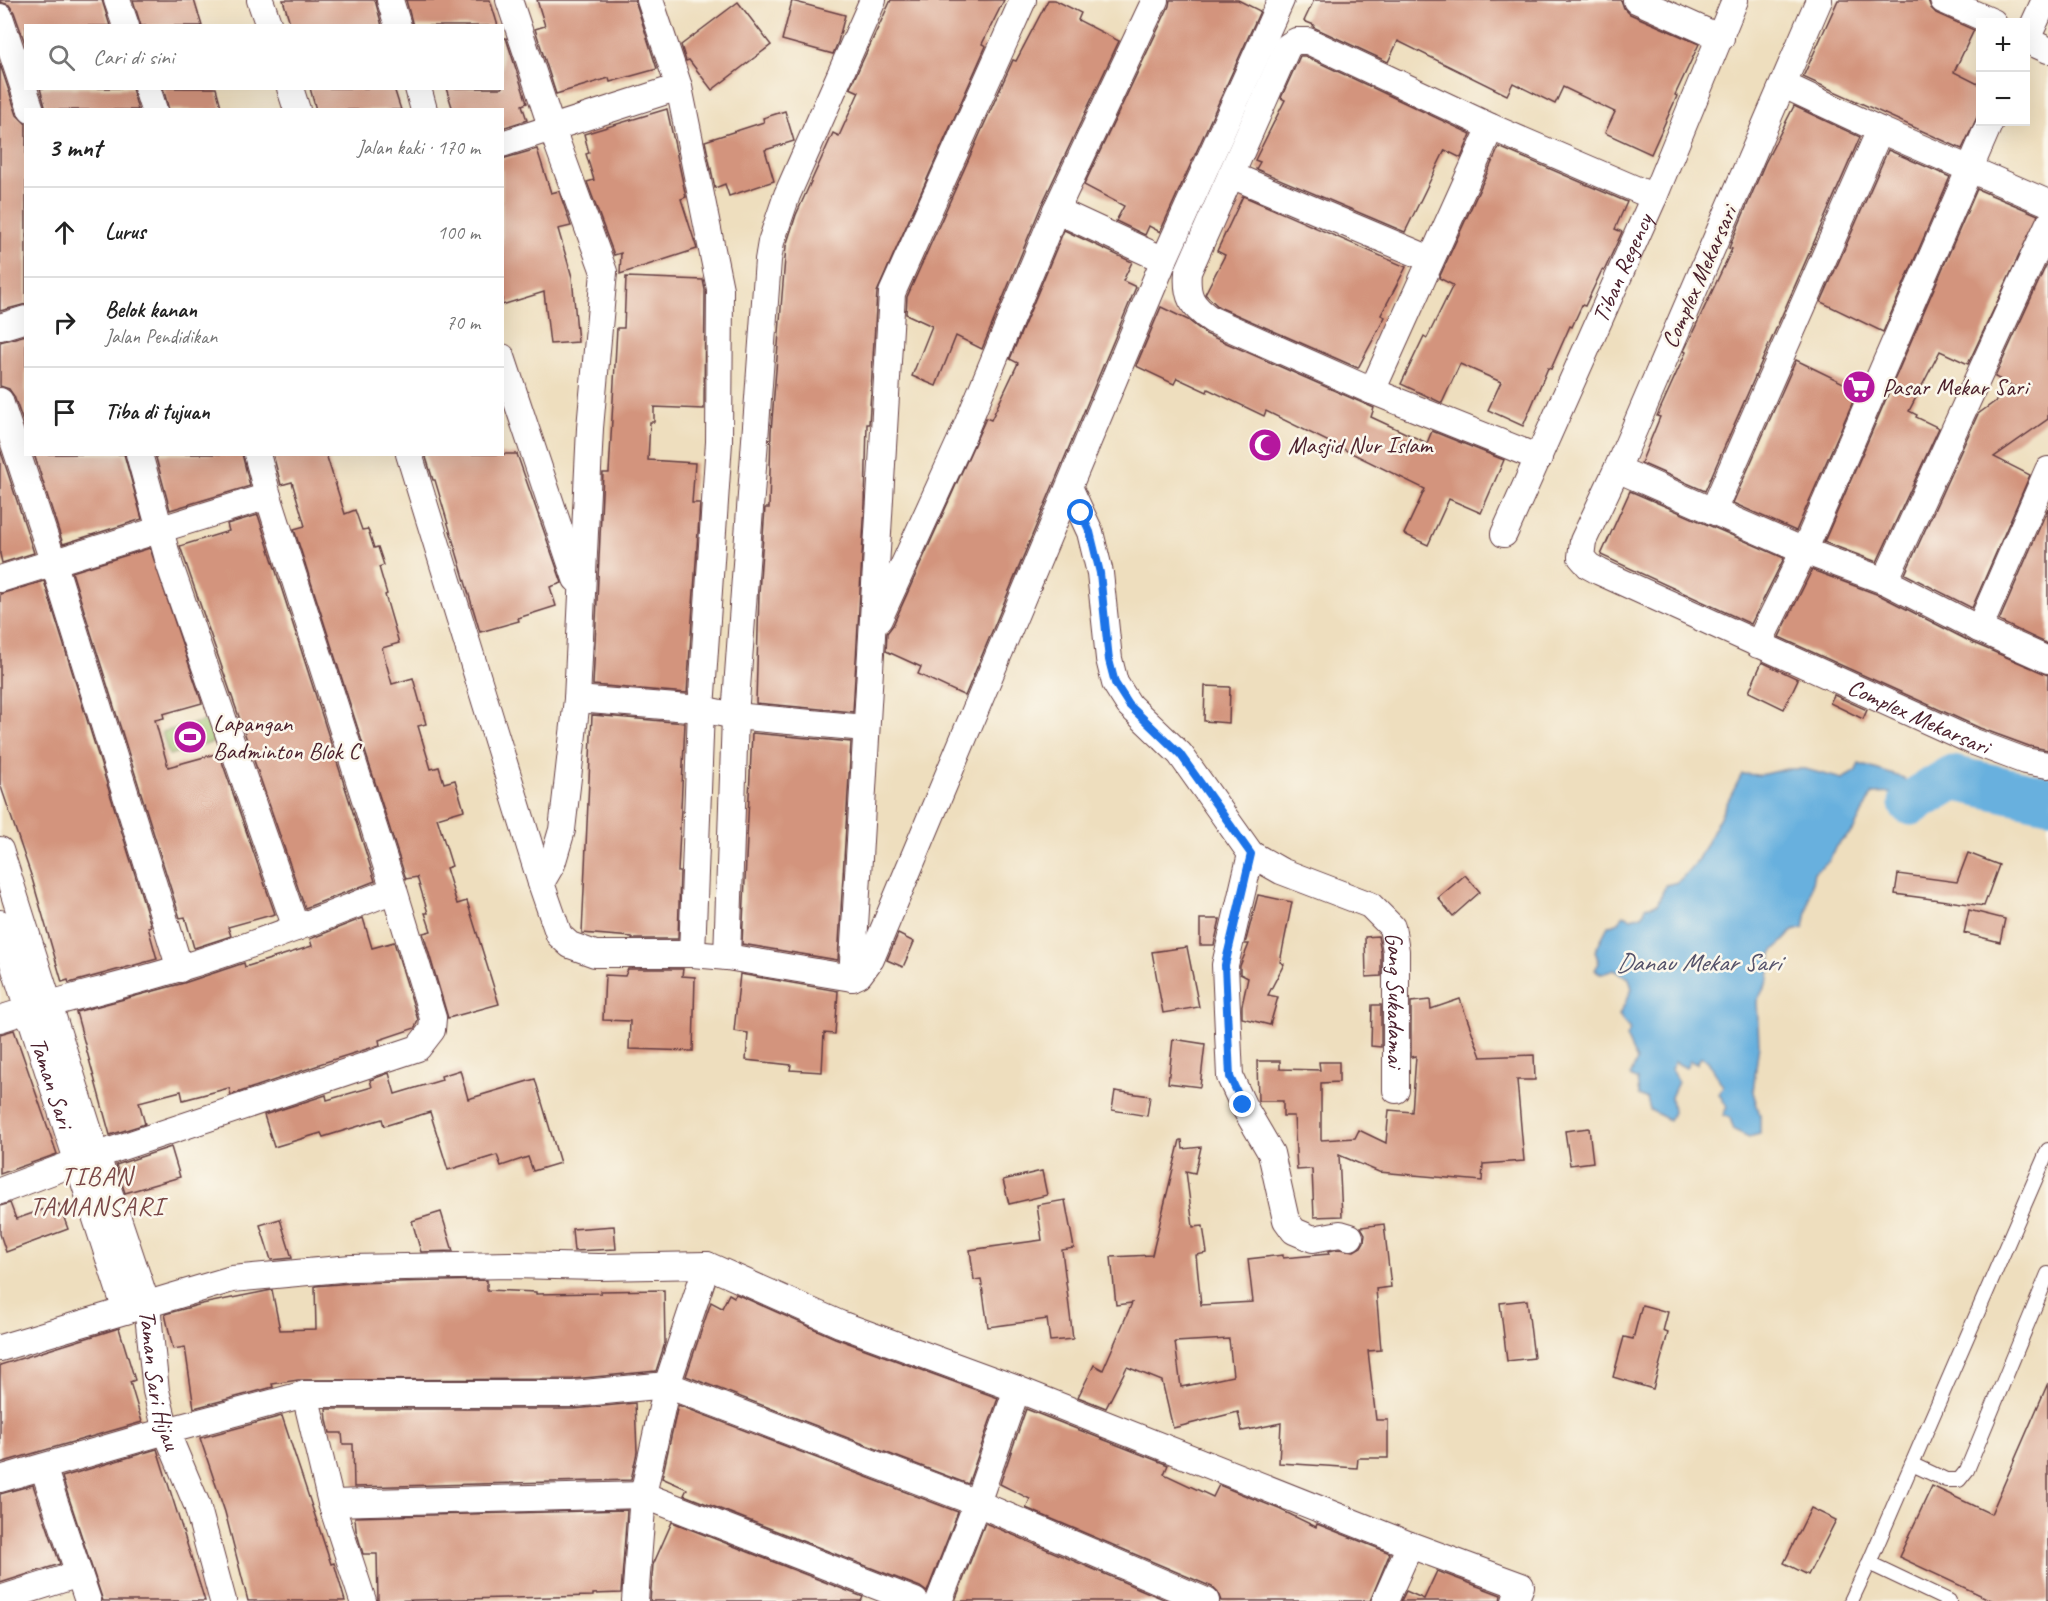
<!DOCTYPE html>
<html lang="id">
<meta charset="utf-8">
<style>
:root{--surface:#fff;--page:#f2f2f2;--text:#222;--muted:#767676;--line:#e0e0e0}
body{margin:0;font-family:Caveat,sans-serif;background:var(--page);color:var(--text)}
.controls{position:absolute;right:18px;top:18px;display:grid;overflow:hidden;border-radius:0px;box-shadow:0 6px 24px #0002}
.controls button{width:54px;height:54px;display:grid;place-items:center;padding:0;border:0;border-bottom:2px solid var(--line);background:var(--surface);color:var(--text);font:30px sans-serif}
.stop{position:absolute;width:18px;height:18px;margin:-14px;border:4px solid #1a73e8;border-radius:50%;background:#fff}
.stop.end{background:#1a73e8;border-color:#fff;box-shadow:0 2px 6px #0008}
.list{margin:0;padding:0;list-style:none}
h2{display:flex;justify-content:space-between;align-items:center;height:78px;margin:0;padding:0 24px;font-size:26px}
h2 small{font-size:20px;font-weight:400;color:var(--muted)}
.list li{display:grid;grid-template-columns:39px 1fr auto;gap:18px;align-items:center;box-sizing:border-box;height:90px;padding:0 24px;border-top:2px solid var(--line)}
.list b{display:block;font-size:22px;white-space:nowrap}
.list p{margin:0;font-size:20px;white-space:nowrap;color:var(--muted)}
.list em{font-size:20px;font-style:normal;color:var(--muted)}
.icon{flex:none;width:33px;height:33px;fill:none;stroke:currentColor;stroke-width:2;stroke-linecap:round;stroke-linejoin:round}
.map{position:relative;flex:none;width:2048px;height:1601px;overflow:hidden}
.search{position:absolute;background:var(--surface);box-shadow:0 6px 24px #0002;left:24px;top:24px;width:480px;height:66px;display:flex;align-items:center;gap:15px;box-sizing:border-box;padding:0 21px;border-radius:0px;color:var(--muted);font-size:22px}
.panel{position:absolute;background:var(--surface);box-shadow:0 6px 24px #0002;left:24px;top:108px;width:480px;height:348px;border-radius:0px}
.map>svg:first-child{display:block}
</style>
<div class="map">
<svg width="2048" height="1601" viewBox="0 0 2048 1601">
<rect width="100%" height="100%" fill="#fbf7ec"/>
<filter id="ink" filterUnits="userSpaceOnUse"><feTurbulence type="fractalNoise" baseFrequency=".0167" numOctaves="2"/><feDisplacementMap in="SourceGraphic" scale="12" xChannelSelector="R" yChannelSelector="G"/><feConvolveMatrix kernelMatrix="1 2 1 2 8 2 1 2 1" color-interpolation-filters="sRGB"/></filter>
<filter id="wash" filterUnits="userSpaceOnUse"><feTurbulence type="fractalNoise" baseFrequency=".008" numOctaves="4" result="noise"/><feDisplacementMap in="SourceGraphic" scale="24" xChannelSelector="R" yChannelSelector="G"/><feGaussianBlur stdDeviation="1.35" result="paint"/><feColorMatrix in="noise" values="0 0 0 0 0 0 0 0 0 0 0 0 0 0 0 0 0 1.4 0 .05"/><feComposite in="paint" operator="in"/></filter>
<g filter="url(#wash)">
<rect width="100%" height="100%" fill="#eedebe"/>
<polygon fill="#9dc470" stroke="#74724e" stroke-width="1.5" points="212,719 218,741 169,755 162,732"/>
<polygon fill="#67b0de" stroke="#586884" stroke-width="1.5" points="1859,764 1904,778 1911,803 1896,793 1872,794 1853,831 1836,846 1829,861 1814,872 1804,928 1793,931 1772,953 1769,979 1757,1001 1759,1044 1753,1092 1760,1115 1760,1134 1749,1137 1734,1130 1730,1118 1723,1115 1727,1107 1719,1094 1723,1086 1708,1061 1701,1057 1697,1064 1690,1061 1686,1068 1675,1062 1671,1069 1678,1082 1671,1097 1673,1112 1669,1120 1650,1110 1647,1099 1639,1095 1637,1080 1630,1076 1637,1061 1626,1037 1630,1030 1619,1015 1632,989 1629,978 1614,970 1602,974 1595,970 1599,963 1595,951 1608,926 1619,922 1623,915 1631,918 1642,915 1646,907 1657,904 1666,885 1678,882 1696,863 1742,774 1760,775 1786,769 1805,769 1842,779 1855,772"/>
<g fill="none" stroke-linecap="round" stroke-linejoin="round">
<polyline stroke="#67b0de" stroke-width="45" points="1911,803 1952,778 2048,799"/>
</g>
<g id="blocks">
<g fill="#d3947d" fill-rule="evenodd">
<polygon points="0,0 102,0 110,26 26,26 26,46 14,12 9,5 0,2"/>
<polygon points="133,0 194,0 202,26 141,26"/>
<polygon points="283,0 375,0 382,26 291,26"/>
<polygon points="406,0 490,0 498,26 413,26"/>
<polygon points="537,0 635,0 657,69 610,82 609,78 556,94 535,29 545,26"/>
<polygon points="891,0 1004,0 982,44 986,46 877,292 869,424 867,424 865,504 853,712 756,703 759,593 765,508 769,508 771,432 786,246 796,215 833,133 839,136 859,92 850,88"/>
<polygon points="1048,0 1055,0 1081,13 1078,20 1119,41 1042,204 982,349 956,336 936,386 912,376 932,326 906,314 907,297 1013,60 1016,61"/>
<polygon points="1170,0 1238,0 1260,11 1160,232 1149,226 1145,235 1116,221 1124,206 1084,185 1169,6"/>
<polygon points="1314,0 1621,0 1624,8 1630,14 1699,44 1675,95 1677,96 1651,154 1605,133 1615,112 1563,87 1555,104 1513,83 1507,95 1398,41 1388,62 1313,27 1314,25 1304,21"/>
<polygon points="1838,0 1928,0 1931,8 1936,13 1974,30 1954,72 1980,85 1980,111 1962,149 1803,77"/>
<polygon points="792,1 845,15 838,42 833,54 782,40"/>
<polygon points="738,2 771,45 712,90 689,60 686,61 681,45"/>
<polygon points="502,38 506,38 527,103 522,105 527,120 502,128 502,110 453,110 446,88 502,88"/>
<polygon points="1300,56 1305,56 1471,134 1461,158 1445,150 1405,232 1256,169 1260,162 1255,160 1285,100 1281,98"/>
<polygon points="0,64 17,115 26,124 26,304 0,311"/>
<polygon points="40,88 132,88 138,110 46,110"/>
<polygon points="163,88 216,88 222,110 169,110"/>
<polygon points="310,88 394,88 401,110 316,110"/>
<polygon points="1794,106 1860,137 1705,491 1641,463 1660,417 1657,416 1686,352 1684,351 1732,249 1729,248 1765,163"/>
<polygon points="667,109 686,197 681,199 697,249 620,274 621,253 614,255 587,182 594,180 586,154 589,153 584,134"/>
<polygon points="785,111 794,141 765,150 774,181 729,196 725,184 715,188 705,141 764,122 763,118"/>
<polygon points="1499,147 1627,202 1615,229 1622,232 1604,271 1602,270 1585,306 1582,305 1572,327 1570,326 1551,369 1548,368 1523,426 1488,410 1501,382 1460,364 1442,403 1401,384 1424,336 1427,338 1453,285 1439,278"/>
<polygon points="537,149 551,193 559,191 571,226 558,229 572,277 578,342 550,344 544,292 502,305 502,159"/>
<polygon points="1888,150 1950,177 1883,332 1821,302"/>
<polygon points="1977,189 2038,215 1968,364 1940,351 1909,411 1917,415 1916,417 1939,428 1877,562 1824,542"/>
<polygon points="1243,196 1406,267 1381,315 1385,317 1358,368 1219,307 1207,296 1205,294 1225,255 1217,251"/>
<polygon points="1064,230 1132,262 1123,281 1136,287 965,696 918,674 921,667 886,651 887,633 893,625 986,418 991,420 1018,363 1010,359"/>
<polygon points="2048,261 2048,419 1994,457 2030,475 1972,608 1905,574 1978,414 2015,387 1995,377"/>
<polygon points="626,277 703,280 705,290 704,409 654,407 654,422 650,422 648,460 695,463 692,503 700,503 687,693 593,685 603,473 609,473 617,328 624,328"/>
<polygon points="1161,307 1188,320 1206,334 1374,408 1371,417 1427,443 1432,431 1504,460 1481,513 1449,499 1428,545 1404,534 1425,489 1266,411 1264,416 1208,389 1207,392 1177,378 1174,384 1136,366"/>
<polygon points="26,335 26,430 14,396 9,389 0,386 0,342"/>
<polygon points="1796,360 1858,390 1796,531 1733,503"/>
<polygon points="0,449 34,553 2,563 0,554"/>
<polygon points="34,454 124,454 142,519 63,544"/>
<polygon points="155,454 242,454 250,486 170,510"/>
<polygon points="273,454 326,454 345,514 355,510 362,530 368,529 374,548 378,547 384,565 379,567 387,594 385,595 399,643 382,648 392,684 413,678 426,724 418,726 431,769 439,767 444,783 455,780 464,810 437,818 452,866 446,868 457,904 467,901 499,1004 448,1018 423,933 431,931 425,913 428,913 417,877 406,879 294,529 305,526 292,482 281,485"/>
<polygon points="425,454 517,454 562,583 550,587 556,606 518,618 519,621 480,632 435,480 433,480"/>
<polygon points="1630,491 1784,558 1751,624 1601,555"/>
<polygon points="2048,508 2048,644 1999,621"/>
<polygon points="258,515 375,881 305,908 180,546 229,531 227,524"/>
<polygon points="150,548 202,703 163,714 164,718 155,720 168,767 219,753 275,914 228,927 231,936 194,948 185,917 180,918 72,572"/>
<polygon points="1812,570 1879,595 1973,643 2048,675 2048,750 2029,746 1980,728 1779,637"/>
<polygon points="44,581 151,926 148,927 157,959 69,983 68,980 62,982 31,875 0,784 0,594"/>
<polygon points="1762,662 1798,679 1784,709 1749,692"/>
<polygon points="1205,686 1230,687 1229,723 1204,721"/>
<polygon points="1834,695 1867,710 1863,719 1830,703"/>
<polygon points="592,715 685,723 678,872 680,872 678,939 632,939 632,937 582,933"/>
<polygon points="752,733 851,742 838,960 742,944"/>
<polygon points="1968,853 1999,865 1984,906 1895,894 1898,874 1957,882"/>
<polygon points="1465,875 1480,892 1453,916 1438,898"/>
<polygon points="1258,895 1292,902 1280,962 1284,964 1268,995 1278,997 1270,1025 1242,1018 1242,1005 1248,978 1240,974 1240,966 1249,944 1245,944"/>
<polygon points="1969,910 2005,919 2000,942 1964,933"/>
<polygon points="363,918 372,948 394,942 418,1020 415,1028 379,1040 380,1045 319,1064 319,1065 231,1095 229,1088 183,1100 181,1091 139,1102 145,1124 110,1135 76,1012 184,983 244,963 245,967 312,946 310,939"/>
<polygon points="1200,919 1220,919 1214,945 1200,945"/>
<polygon points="898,934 914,942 903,967 887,960"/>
<polygon points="1378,936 1381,952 1381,976 1366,977 1365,937"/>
<polygon points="1187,947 1199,1007 1163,1013 1152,952"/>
<polygon points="628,969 683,969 682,976 695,977 693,1051 629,1049 630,1021 603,1020 605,975 625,976"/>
<polygon points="740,974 838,991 835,1034 824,1033 822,1072 790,1070 791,1065 746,1060 748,1033 734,1031"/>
<polygon points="1460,999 1481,1057 1534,1055 1535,1080 1517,1080 1524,1161 1483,1164 1482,1181 1379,1172 1339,1155 1342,1216 1314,1217 1312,1169 1297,1170 1294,1116 1283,1116 1283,1101 1258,1101 1257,1061 1280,1061 1280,1069 1320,1070 1319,1062 1339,1062 1339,1082 1321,1083 1321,1140 1355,1138 1359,1130 1386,1143 1389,1110 1412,1112 1416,1056 1411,1057 1411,1002 1430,1000 1431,1009"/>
<polygon points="1372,1005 1381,1005 1381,1047 1371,1046"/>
<polygon points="14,1030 57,1154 0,1174 0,1034"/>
<polygon points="1173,1039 1205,1044 1200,1087 1168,1083"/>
<polygon points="460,1070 468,1099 535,1079 560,1163 533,1171 528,1157 501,1166 497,1155 448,1170 430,1112 384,1126 382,1119 323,1137 321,1133 274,1147 264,1115 326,1095 327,1100 372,1087 370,1080 389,1073 395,1094 442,1080 441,1076"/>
<polygon points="1115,1091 1150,1096 1147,1116 1112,1110"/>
<polygon points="1589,1128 1593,1162 1570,1165 1565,1131"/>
<path d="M1180,1140H1182L1183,1149L1201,1147L1195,1173L1186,1171L1193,1227L1203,1226L1207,1253L1196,1255L1201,1305L1253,1302L1248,1259L1283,1255V1258L1329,1254L1328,1251L1339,1249L1354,1251L1361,1247L1364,1242L1365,1234L1361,1227L1384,1224L1391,1287L1376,1289L1381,1350L1368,1351L1376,1420H1388V1458H1358L1357,1468L1279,1463L1281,1423L1242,1431L1238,1412L1173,1428L1162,1381L1127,1367L1106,1408L1078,1397L1094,1365L1103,1370L1132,1303L1116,1305L1111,1257L1152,1255ZM1229,1339L1233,1376L1181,1387L1175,1342Z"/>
<polygon points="171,1147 180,1177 125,1193 116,1165"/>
<polygon points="1042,1171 1047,1195 1009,1204 1003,1180"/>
<polygon points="1065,1200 1074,1248 1062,1250 1073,1339 1050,1341 1047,1319 988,1327 981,1279 974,1280 970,1250 1042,1240 1037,1205"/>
<polygon points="10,1203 16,1219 59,1204 68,1229 6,1252 0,1234 0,1206"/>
<polygon points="441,1212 453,1251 421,1252 412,1221"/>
<polygon points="280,1219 292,1258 271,1260 260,1225"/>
<polygon points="614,1226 616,1249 574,1251 572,1229"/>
<polygon points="487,1280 487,1290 536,1292 536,1294 601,1293 601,1291 664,1290 665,1343 656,1371 573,1379 298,1380 272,1384 273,1387 194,1408 185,1347 173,1349 165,1314 202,1304 272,1290 280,1330 316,1329 315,1286 352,1283"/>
<polygon points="729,1294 734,1297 736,1294 835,1338 998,1398 968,1484 686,1376 711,1302 722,1308"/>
<polygon points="1527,1300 1534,1358 1507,1361 1500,1303"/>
<polygon points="1642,1305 1668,1312 1663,1331 1668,1333 1653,1389 1613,1377 1624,1337 1633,1339"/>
<polygon points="119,1328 135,1380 130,1382 142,1422 0,1463 0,1365"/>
<polygon points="2048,1383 2048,1601 1993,1601 1899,1557 1932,1486 1991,1514"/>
<polygon points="635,1403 637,1452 631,1480 354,1487 353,1444 343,1444 342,1433 330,1433 327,1420 326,1409 574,1409"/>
<polygon points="678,1405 958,1512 927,1592 920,1587 684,1495 687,1489 662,1478"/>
<polygon points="1026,1409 1168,1465 1164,1474 1213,1497 1219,1485 1279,1509 1316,1527 1317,1524 1390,1553 1370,1601 1221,1601 1218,1593 1212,1587 1026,1508 1030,1499 1000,1484"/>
<polygon points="282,1416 331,1564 334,1563 345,1601 248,1601 225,1512 200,1438"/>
<polygon points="157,1449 205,1601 103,1601 62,1477"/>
<polygon points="33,1485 60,1564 0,1583 0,1494"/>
<polygon points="1811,1508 1836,1520 1808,1575 1784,1563"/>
<polygon points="627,1510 621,1593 593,1594 593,1596 378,1601 377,1554 363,1554 356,1530 355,1517"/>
<polygon points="672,1522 863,1597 861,1601 650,1601 653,1565"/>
<polygon points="985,1523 1168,1601 955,1601"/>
<polygon points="1437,1571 1501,1595 1500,1601 1401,1601 1406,1591 1424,1599"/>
</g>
</g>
</g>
<g filter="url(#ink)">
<use href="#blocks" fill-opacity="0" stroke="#633c41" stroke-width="1.5"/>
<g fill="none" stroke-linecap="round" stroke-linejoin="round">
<defs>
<g id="service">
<polyline points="1912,1464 1946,1480 1959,1480 1967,1470 2048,1274"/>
<polyline points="1869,1563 1949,1601"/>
<polyline points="1851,1601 1869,1563 2048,1150"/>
</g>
<g id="minor">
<polyline points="117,0 126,26"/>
<polyline points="260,0 269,26"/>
<polyline points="390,0 398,26"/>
<polyline points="509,0 552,129 604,272 590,428 577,699 562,830 552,864 541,883"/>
<polyline points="650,0 679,87 720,289 719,442 701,709 692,954"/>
<polyline points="1636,0 1721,38"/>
<path id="s1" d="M1819,0L1617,469L1583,541L1581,557L1589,566L1600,572L1974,742L2025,761L2048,765"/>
<polyline points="1943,0 1993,22"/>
<polyline points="0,17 31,110"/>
<polyline points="2026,40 2048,50"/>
<polyline points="2026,41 2045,0"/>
<polyline points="1784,85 1880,130 2048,203"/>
<polyline points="147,88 154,110"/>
<polyline points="290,88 297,110"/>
<polyline points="418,88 424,110"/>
<polyline points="502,144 679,87"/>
<polyline points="1231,175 1430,259"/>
<polyline points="1056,210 1164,260"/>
<polyline points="0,327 26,319"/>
<polyline points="502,357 576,579"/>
<polyline points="1372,391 1491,127"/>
<polyline points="0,401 54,564 180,969"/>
<polyline points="139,454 170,566 296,928"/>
<polyline points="409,454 541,883 559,935 570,945 595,954 692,954 727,957 852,978 859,975 871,959 1164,260 1281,0"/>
<path d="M1539,458L1372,391L1212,320C1191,306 1186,296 1188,272L1288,46L1296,41H1308L1491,127L1654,197"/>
<polyline points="1617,469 1804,551 1885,581 1979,629 2048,660"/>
<path id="s2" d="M1070,489L1090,532L1100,573L1109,659L1115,683L1129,705L1180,754L1251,854L1281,871L1370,905L1392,927L1396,951V1090"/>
<polyline points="1713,511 1880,130"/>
<path id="s3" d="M1504,534L1654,197L1735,0"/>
<polyline points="0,579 268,496"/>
<polyline points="1885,581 2048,225"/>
<polyline points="879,619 962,437 1056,210 1155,0"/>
<polyline points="1979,629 2048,470"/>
<polyline points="1758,645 1804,551 1990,122"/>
<polyline points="577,699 701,709 735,716 865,728"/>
<path id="s4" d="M0,850L97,1156L147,1305L156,1391L166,1431L197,1505L223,1601"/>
<polyline points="1251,854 1225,965 1230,1077 1243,1105 1271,1153 1286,1220 1294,1231 1313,1239 1340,1234 1350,1237"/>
<path id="s5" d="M0,923L126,1311"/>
<polyline points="727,957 735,716 768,260 771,242 787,195 873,0"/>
<polyline points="852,978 892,293 1023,0"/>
<path d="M0,1019C59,999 121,987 180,968C253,946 324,917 394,890"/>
<polyline points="0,1191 77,1162 418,1048 432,1030 433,1018 394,890 268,496 257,454"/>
<polyline points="0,1348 232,1279 351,1268 511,1265 599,1267 707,1265 840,1324 1017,1389 1410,1545 1521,1586 1515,1601"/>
<polyline points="305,1394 331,1503 363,1601"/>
<polyline points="43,1467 88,1601"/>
<polyline points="0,1479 166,1431 305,1394 574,1394 667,1385 977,1503 1206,1601"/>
<polyline points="331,1503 643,1495 915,1601"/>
<polyline points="0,1599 79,1574"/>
<polyline points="635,1601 643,1495 667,1385 707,1265"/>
<polyline points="939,1601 977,1503 1017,1389"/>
<polyline points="1385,1601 1410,1545"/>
</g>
</defs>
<use href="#service" stroke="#633c41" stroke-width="16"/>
<use href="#minor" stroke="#633c41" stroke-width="28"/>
<use href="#service" stroke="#fff" stroke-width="14"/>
<use href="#minor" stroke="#fff" stroke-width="26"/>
</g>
</g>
<g fill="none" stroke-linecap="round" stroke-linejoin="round" filter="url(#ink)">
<polyline stroke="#1a73e8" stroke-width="8" points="1081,513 1090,532 1100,573 1109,660 1115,683 1129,705 1180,754 1251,854 1225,965 1230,1077 1243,1105"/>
</g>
<defs>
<symbol id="supermarket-disc" viewBox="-11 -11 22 22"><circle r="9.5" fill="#b5179e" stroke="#fbf7ec"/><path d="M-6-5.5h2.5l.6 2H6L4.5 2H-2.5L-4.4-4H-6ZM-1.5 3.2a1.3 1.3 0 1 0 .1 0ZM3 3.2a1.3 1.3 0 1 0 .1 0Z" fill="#fff"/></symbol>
<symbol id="mosque-disc" viewBox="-11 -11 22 22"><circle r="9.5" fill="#b5179e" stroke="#fbf7ec"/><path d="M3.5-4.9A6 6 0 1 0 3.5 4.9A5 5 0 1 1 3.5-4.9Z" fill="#fff"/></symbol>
<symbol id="stadium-disc" viewBox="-11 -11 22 22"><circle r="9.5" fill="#b5179e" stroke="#fbf7ec"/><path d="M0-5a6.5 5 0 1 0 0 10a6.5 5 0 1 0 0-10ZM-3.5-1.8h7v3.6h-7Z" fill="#fff"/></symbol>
</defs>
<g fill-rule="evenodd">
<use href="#supermarket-disc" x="1840" y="368" width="38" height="38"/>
<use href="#mosque-disc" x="1246" y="426" width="38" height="38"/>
<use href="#stadium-disc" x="171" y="718" width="38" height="38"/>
</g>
<g text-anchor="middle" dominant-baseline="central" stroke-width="5" stroke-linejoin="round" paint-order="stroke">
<g font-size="24" fill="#4a1f2b" stroke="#fbf7ec">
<text stroke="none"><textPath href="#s3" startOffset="291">Tiban Regency</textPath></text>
<text transform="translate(1699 277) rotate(-66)">Complex Mekarsari</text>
<text stroke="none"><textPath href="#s1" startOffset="981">Complex Mekarsari</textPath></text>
<text stroke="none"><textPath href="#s2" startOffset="654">Gang Sukadamai</textPath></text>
<text stroke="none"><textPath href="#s5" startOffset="168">Taman Sari</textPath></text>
<text stroke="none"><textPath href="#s4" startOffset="554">Taman Sari Hijau</textPath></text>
</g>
<g font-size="24" fill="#4a1f2b" stroke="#fbf7ec" text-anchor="start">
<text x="1882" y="387">Pasar Mekar Sari</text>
<text x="1288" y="445">Masjid Nur Islam</text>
<text x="213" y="723">Lapangan<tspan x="213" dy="28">Badminton Blok C</tspan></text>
</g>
<g font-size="26" font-style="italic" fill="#54526a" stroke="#fbf7ec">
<text x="1698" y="962">Danau Mekar Sari</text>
</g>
<g font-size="26" letter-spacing="1.5" fill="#7a4848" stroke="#fbf7ec">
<text x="97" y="1176">TIBAN<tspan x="97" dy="30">TAMANSARI</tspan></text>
</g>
</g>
</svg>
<div class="controls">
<button>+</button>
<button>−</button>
</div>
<div class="stop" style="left:1081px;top:513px"></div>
<div class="stop end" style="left:1243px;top:1105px"></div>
<div class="search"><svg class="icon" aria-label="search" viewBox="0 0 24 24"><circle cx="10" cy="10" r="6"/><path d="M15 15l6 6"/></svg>Cari di sini</div>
<section class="panel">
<h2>3 mnt<small>Jalan kaki · 170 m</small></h2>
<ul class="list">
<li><svg class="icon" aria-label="ahead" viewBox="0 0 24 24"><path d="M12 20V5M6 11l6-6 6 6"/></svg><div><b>Lurus</b></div><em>100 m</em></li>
<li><svg class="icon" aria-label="right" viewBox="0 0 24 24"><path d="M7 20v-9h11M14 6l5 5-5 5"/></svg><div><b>Belok kanan</b><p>Jalan Pendidikan</p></div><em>70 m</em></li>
<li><svg class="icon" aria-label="arrive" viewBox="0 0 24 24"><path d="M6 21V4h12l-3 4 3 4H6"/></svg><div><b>Tiba di tujuan</b></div></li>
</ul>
</section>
</div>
